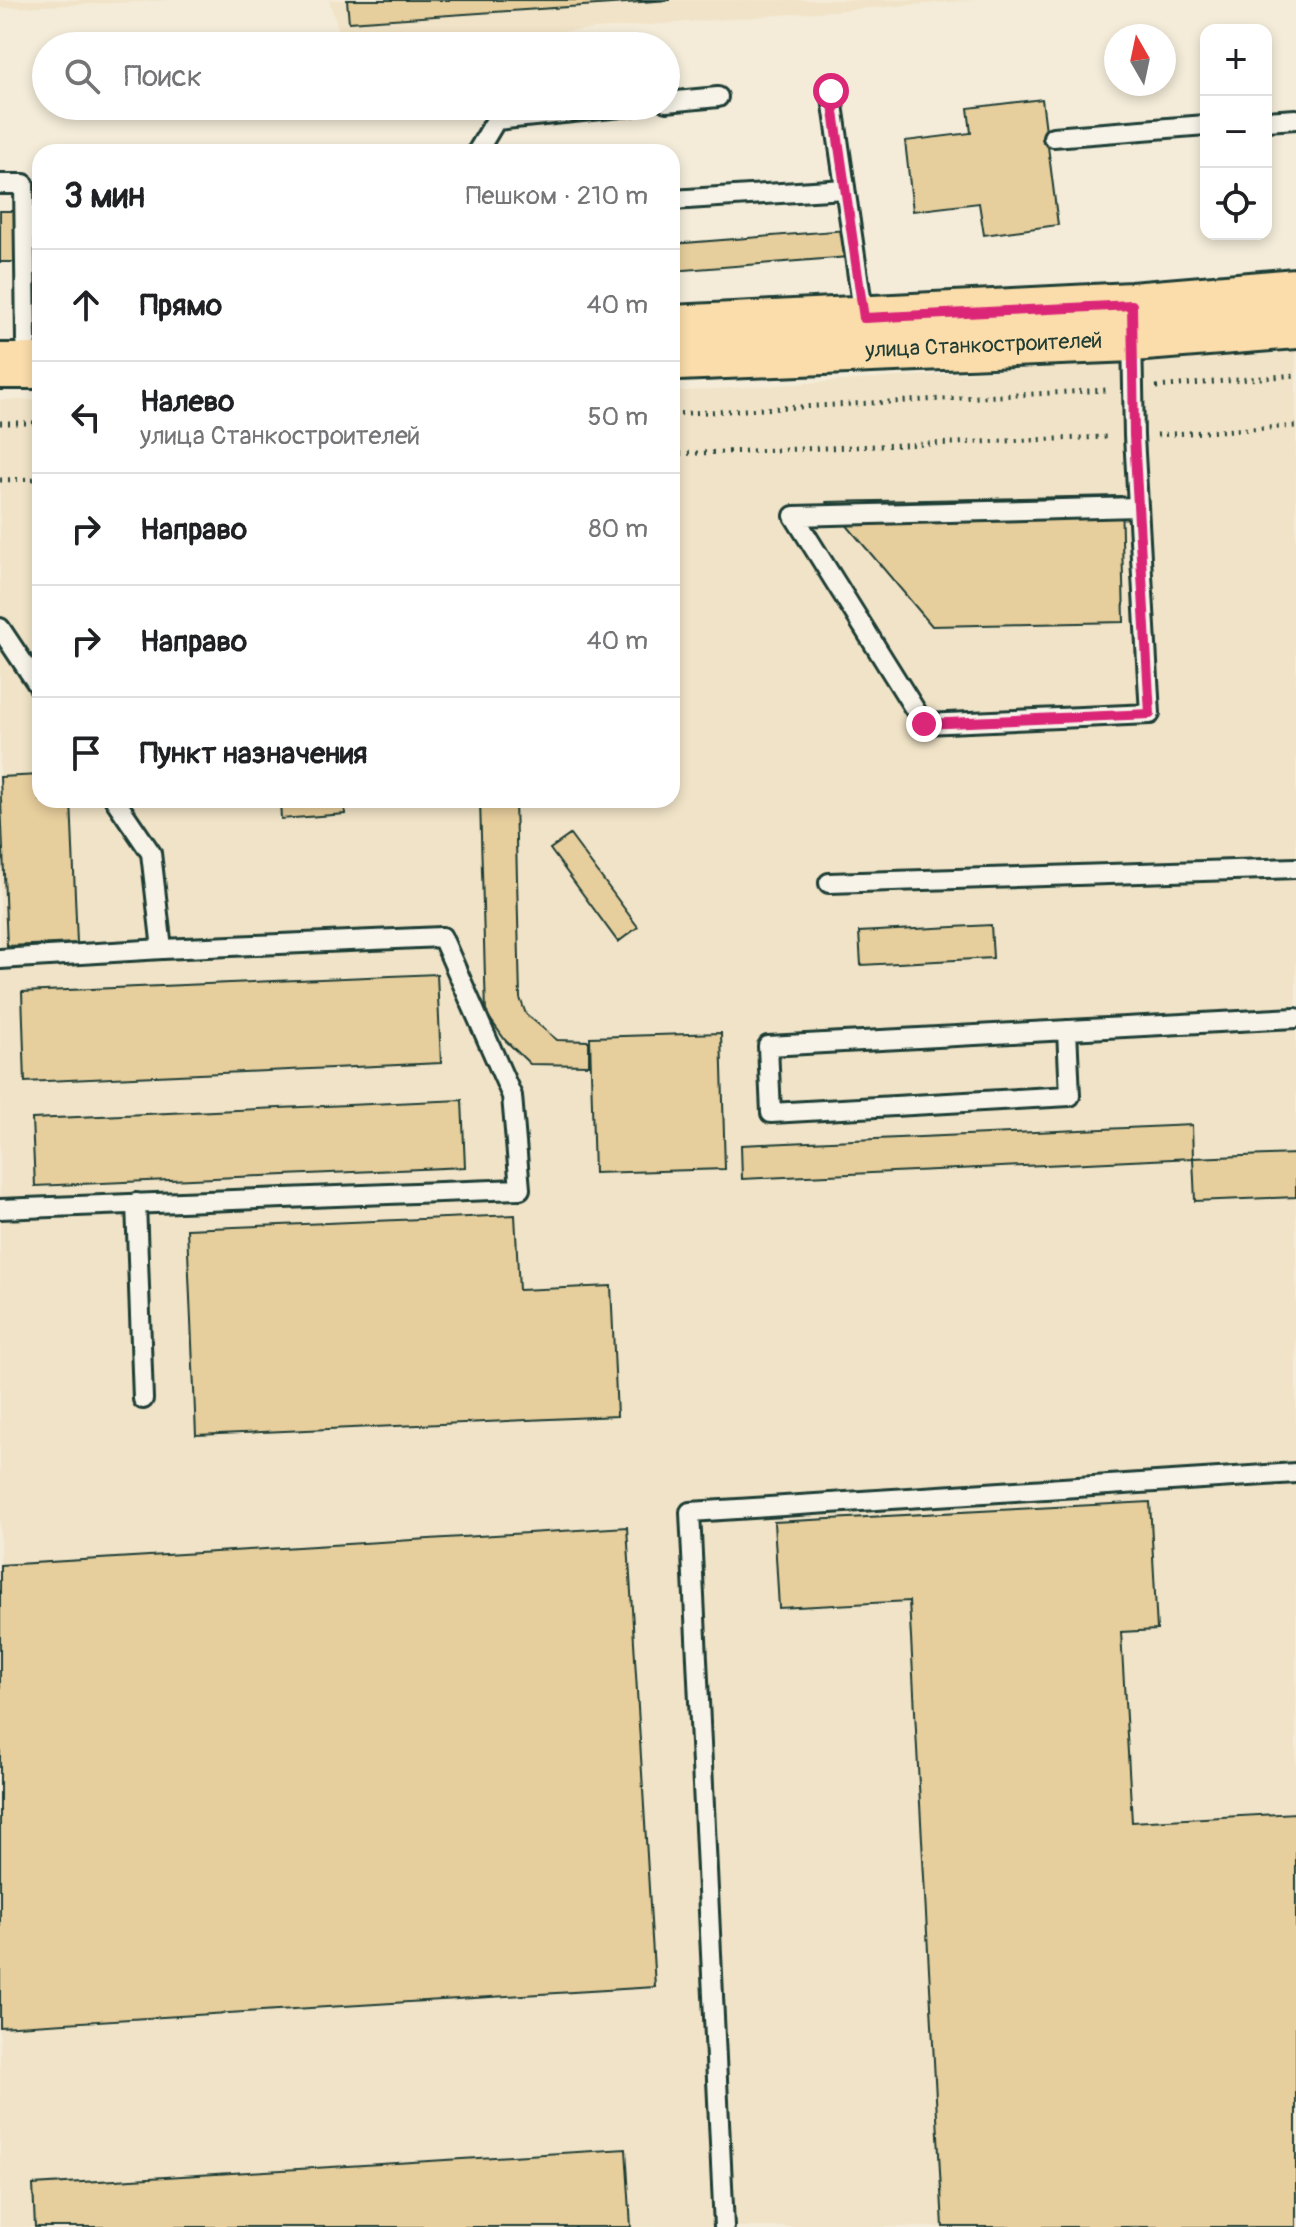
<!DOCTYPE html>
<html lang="ru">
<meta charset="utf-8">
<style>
:root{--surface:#fff;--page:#f6f6f6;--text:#202124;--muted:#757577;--line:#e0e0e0}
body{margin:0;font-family:Pangolin,sans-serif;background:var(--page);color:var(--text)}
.controls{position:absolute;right:24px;top:24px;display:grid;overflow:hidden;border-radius:16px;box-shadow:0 4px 12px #0003}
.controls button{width:72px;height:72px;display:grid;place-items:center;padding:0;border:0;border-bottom:2px solid var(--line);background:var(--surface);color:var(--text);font:40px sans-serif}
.compass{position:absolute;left:1104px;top:24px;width:72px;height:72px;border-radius:50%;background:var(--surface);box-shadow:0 4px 12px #0003;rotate:351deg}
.stop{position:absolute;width:24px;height:24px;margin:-18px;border:6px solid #db2777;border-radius:50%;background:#fff}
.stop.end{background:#db2777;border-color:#fff;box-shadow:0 2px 8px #0008}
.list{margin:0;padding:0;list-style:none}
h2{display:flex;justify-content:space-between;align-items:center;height:104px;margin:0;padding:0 32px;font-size:34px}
h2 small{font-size:26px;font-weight:400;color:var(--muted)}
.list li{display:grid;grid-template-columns:52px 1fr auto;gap:24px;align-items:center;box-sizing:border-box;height:112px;padding:0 32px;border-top:2px solid var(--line)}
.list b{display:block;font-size:30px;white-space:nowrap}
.list p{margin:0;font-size:26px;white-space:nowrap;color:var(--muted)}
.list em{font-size:26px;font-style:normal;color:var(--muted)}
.icon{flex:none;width:44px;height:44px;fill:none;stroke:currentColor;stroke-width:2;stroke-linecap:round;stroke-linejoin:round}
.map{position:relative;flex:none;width:1296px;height:2227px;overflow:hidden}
.search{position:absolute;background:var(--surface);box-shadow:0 4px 12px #0003;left:32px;top:32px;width:648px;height:88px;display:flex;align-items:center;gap:20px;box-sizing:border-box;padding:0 28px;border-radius:44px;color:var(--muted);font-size:30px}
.panel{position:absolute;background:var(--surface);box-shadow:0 4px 12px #0003;left:32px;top:144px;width:648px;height:664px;border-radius:24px}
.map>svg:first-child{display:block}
</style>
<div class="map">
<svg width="1296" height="2227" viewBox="0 0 1296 2227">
<rect width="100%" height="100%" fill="#f4ecd9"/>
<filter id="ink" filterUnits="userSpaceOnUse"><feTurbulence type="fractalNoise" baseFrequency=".0125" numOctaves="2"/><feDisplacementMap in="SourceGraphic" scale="16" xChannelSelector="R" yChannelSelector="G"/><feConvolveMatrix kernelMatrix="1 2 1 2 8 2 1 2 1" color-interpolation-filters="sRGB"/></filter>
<g filter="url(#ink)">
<g fill="#f0e3c7">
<polygon points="0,0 175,0 0,8"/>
<polygon points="329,0 975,0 375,46 344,46"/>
<polygon points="1296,351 1296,2227 0,2227 0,400 40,400 40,800 672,800 672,392"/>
</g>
<g fill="#e7ce9d" stroke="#1f3d34" stroke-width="2">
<polygon points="347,0 670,0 349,22"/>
<polygon points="1042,99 1058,225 984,235 979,203 913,211 905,141 971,133 968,108"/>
<polygon points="0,211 17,211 16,262 0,262"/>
<polygon points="859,229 861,256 672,271 672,244"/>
<polygon points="1121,496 1124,622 932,626 827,502"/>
<polygon points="40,775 40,800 71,800 77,943 7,946 0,777"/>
<polygon points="280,800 344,800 345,814 281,819"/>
<polygon points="480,800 515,800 520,998 526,1014 557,1040 589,1041 589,1065 530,1064 505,1040 486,1013"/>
<polygon points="570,835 638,927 618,942 550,849"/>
<polygon points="991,925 993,958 861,965 859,932"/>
<polygon points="437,974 441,1063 25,1082 22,992"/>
<polygon points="721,1033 725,1169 594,1173 590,1037"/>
<polygon points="462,1100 465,1167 35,1186 32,1119"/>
<polygon points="1192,1125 1193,1158 742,1179 741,1145"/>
<polygon points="1296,1154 1296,1197 1195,1201 1193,1158"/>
<polygon points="515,1215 519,1290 611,1286 617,1416 196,1435 187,1229"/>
<polygon points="1150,1502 1157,1630 1121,1632 1132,1822 1296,1813 1296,2227 943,2227 909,1601 779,1608 774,1522"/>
<polygon points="627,1527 655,1987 0,2027 0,1565"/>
<polygon points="626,2149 631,2227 35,2227 33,2185"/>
</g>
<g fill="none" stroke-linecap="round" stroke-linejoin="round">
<defs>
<g id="lane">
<polyline points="831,91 864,318"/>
<polyline points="666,102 718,97"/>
<polyline points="1266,121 1296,119"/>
<polyline points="1053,137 1206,125"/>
<polyline points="477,152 496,120 631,106"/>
<polyline points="0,184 24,184 26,341"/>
<polyline points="672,200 845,189"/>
<polyline points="1132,337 1134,436 1150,714 924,724 794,516 1137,507"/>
<polyline points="0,628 40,688"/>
<polyline points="829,883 1296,868"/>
<polyline points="0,959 162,949"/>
<polyline points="1067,1030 1070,1096 771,1113 768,1046 1296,1018"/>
<polyline points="136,1203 143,1399"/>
<polyline points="0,1209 520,1189 512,1096 442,937 162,949 151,853 115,800"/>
<polyline points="724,2227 690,1512 1296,1473"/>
</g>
<g id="primary">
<polyline points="672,328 1132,305 1296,291"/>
<path id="s1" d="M678,358L1132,339L1296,326"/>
<polyline points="0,366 40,366"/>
</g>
</defs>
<use href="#lane" stroke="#1f3d34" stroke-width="24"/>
<use href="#primary" stroke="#1f3d34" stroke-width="50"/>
<g stroke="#1f3d34" stroke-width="5" stroke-dasharray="2 6" stroke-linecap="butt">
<polyline points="1156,387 1296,375"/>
<polyline points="672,414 1106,390"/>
<polyline points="0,423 40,423"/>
<polyline points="1157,435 1296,426"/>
<polyline points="672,454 1107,437"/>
<polyline points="0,480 40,479"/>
</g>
<use href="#lane" stroke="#f7f3e8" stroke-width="18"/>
<use href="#primary" stroke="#fbddab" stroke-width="44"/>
</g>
</g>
<g fill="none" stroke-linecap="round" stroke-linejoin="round" filter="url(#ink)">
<polyline stroke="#db2777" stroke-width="10" points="831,91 864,318 1132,305 1134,436 1150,714 924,724"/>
</g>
<g text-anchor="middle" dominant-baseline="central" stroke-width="6" stroke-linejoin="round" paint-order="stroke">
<g font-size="22" fill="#1f3d34" stroke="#f7f3e8">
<text stroke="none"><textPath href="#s1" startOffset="306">улица Станкостроителей</textPath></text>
</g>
</g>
</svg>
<div class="controls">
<button>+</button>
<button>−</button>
<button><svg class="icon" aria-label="locate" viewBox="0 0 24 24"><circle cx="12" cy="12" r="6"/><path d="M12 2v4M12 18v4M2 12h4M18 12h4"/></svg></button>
</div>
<svg class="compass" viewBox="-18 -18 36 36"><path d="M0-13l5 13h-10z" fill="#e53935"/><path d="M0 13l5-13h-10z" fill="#757577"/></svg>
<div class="stop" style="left:831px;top:91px"></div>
<div class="stop end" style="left:924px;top:724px"></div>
<div class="search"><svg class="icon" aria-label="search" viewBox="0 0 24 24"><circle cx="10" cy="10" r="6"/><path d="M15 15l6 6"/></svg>Поиск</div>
<section class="panel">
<h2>3 мин<small>Пешком · 210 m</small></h2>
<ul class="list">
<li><svg class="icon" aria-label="ahead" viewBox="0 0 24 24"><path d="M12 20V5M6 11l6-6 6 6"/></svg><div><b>Прямо</b></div><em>40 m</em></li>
<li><svg class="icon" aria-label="left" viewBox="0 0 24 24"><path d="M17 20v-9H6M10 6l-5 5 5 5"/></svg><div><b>Налево</b><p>улица Станкостроителей</p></div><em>50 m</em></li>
<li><svg class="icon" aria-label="right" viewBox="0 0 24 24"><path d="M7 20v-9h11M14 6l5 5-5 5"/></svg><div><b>Направо</b></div><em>80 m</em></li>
<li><svg class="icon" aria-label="right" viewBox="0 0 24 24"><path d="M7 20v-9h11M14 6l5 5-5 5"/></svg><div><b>Направо</b></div><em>40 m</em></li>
<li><svg class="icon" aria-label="arrive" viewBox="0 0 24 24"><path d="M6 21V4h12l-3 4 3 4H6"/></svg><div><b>Пункт назначения</b></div></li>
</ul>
</section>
</div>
